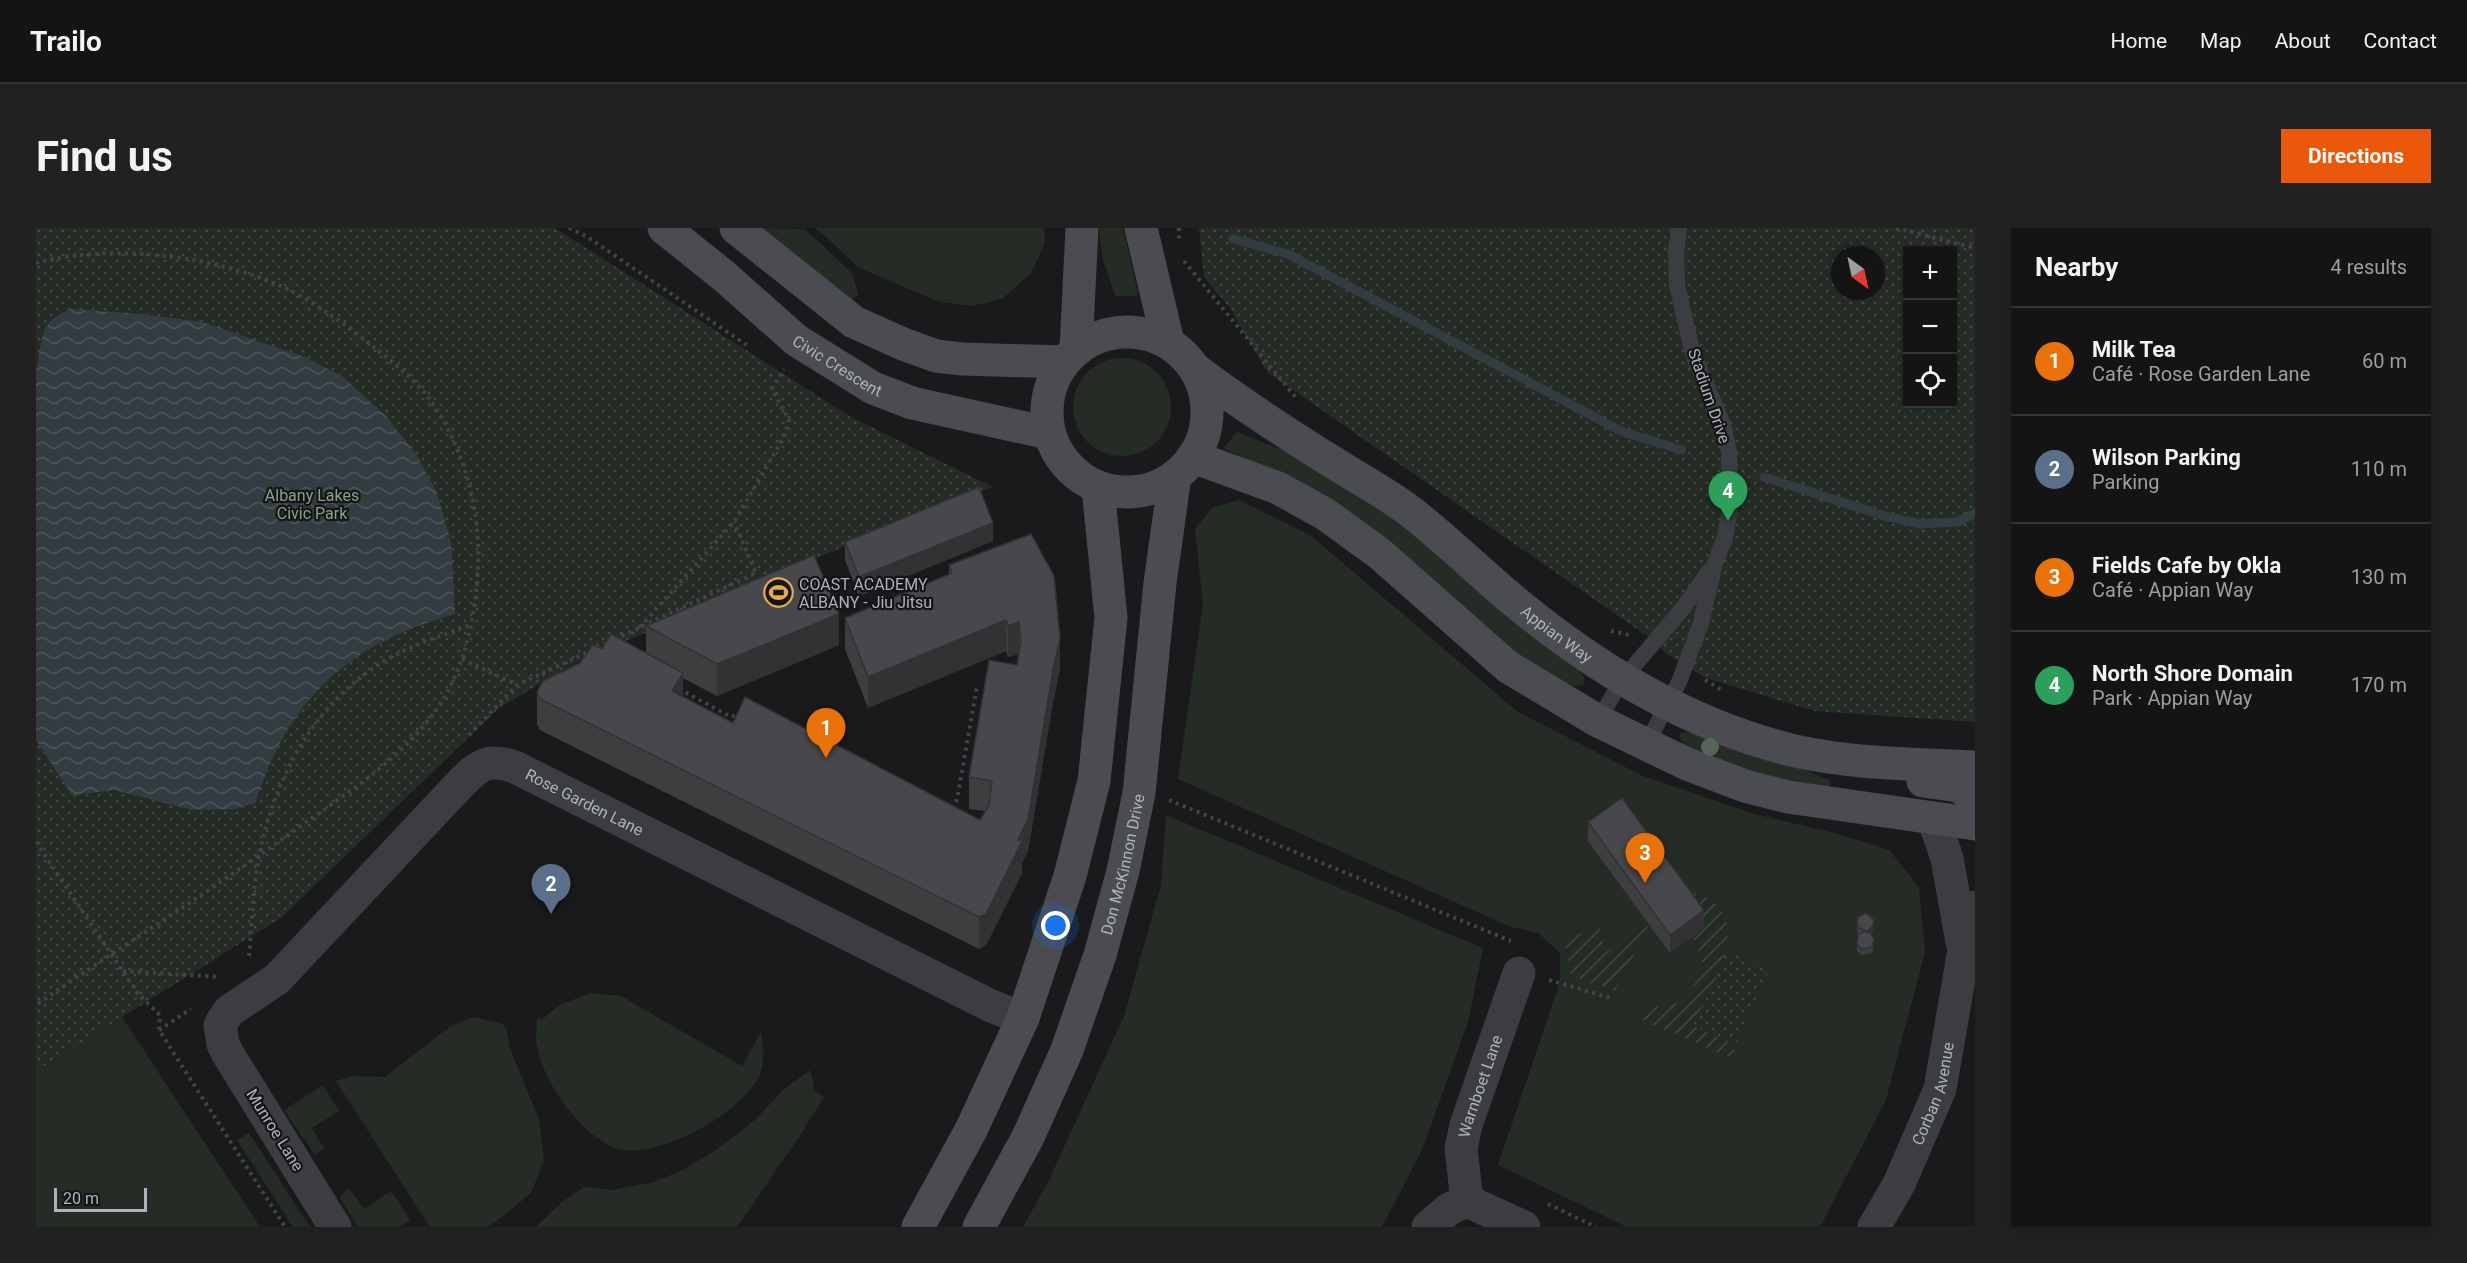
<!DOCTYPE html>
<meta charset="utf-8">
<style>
:root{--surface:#141415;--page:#212122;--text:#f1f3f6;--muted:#9d9ea0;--line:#333334;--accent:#ea580c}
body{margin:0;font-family:Roboto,sans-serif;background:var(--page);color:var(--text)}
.controls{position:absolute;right:18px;top:18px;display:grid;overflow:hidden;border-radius:0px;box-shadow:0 3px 9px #0003}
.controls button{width:54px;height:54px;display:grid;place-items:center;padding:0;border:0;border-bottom:2px solid var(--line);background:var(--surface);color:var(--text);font:30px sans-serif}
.compass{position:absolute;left:1795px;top:18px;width:54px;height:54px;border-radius:50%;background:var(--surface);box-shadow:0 3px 9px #0003;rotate:147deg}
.scale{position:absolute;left:18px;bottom:15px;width:93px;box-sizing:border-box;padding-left:6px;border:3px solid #aeb2ba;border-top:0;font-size:16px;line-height:21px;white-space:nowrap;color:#aeb2ba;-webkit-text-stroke:4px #151517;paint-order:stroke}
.you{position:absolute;left:1020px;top:698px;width:21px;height:21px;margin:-15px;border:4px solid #fff;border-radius:50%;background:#1a73e8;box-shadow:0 0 0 9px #1a73e833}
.badge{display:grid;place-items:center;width:39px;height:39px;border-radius:50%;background:var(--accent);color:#fff;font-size:20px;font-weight:700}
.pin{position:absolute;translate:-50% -50px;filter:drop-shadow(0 2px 3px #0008)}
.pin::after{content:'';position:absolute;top:32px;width:21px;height:18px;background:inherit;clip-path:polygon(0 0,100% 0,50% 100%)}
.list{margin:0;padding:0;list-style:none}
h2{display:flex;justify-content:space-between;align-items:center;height:78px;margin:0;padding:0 24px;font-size:26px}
h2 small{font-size:20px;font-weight:400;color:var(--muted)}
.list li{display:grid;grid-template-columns:39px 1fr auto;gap:18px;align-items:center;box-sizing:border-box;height:108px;padding:0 24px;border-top:2px solid var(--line)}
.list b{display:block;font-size:22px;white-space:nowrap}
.list p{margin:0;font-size:20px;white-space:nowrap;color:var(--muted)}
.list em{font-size:20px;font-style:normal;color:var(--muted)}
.icon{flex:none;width:33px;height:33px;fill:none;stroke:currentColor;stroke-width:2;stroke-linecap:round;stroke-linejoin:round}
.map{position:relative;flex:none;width:1939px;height:999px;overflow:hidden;border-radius:0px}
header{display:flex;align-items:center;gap:36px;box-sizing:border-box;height:84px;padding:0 30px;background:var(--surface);border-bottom:2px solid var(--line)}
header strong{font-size:28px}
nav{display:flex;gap:33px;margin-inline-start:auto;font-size:21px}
.intro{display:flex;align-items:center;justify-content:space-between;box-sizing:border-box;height:144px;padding:0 36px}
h1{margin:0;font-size:42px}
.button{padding:15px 27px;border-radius:0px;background:var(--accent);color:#fff;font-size:21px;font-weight:700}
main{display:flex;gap:36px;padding:0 36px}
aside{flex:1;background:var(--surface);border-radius:0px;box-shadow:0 3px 9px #0003}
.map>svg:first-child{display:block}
</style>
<header>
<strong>Trailo</strong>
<nav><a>Home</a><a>Map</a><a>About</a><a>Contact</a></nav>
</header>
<div class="intro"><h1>Find us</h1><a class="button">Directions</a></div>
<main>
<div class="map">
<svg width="1939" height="999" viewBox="0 0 1939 999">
<defs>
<pattern id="park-dots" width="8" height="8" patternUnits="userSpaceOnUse" patternTransform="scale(1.5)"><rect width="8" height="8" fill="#252c25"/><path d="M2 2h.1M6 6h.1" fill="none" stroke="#424843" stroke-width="1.8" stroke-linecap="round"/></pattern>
<pattern id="garden-furrows" width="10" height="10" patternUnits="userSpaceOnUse" patternTransform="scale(1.5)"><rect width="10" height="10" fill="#252c25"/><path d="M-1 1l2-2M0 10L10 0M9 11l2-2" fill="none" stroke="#424843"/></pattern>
<pattern id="water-waves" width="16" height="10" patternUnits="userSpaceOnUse" patternTransform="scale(1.5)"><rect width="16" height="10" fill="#333c41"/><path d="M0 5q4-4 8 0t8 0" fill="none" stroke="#4e565a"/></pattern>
</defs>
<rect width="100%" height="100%" fill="#1a1a1c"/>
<g fill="#252c25">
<polygon points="725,0 769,1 817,46 822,67 815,71"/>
<polygon points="780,0 1008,0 1009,15 995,45 966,71 936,78 904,74 837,46 821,38"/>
<polygon points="1063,0 1087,0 1102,66 1100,68 1079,68 1066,27"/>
<circle cx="1086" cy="179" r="49"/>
<path d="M1201,204L1249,223L1354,286L1539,438L1548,448V456C1531,463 1518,450 1504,442L1217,234L1187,220Z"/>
<polygon points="1203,272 1274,307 1482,484 1607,548 1719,586 1803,606 1853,622 1883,659 1889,724 1850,872 1784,999 1591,999 1462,937 1524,754 1524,725 1502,705 1475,699 1142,551 1167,376 1159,301 1177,279"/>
<polygon points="1663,503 1759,537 1795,553 1793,563 1710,543 1648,518 1643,507 1646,504"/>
<polygon points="1130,587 1447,720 1432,794 1386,922 1346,999 987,999 1012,954 1088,788 1125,657"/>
<path d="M555,765L585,768L706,838L725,804C727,818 729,831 725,844C711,883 619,935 579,920C544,906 507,854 501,818C499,810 501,799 501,791L508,790L523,777Z"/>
<polygon points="86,789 224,999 0,999 0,843"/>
<polygon points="438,789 466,796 470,800 474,821 503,891 508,933 495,965 470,986 451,999 394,999 300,853 316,848 349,849 416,797"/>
<polygon points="774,842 778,858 777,862 788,869 763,909 701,999 500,999 526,974 548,959 576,962 617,954 645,943 683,920 719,892 747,862"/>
<polygon points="287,857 303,883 276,900 288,920 279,927 248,882"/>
<polygon points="213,905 274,999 257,999 201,912"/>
<polygon points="314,961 328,981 355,963 374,992 363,999 322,999 304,970 310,962"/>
</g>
<g fill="url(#park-dots)" fill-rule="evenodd">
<polygon points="0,0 519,0 815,189 957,259 773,333 538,436 463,480 245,690 0,843"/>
<path d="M1163,0H1939V494L1779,483L1670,450L1632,427L1614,410L1231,144L1194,80L1168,49ZM1872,22H1916V176H1872ZM1804,27H1840V63H1804Z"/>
<polygon points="1690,722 1733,742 1699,817 1657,798"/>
</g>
<g fill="url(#garden-furrows)">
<path d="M1654,663C1726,682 1676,755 1657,798L1699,817L1697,831L1602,790L1608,778C1648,780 1651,772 1668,738L1643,667Z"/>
<polygon points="1613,697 1579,763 1535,748 1529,712 1563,698 1570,724"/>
</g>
<path fill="url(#water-waves)" d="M35,81L104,86L166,94L269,129L307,149L350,188L380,226L401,265L415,314L419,386C312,416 254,469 219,575L199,581L156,582L79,562L36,567L0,512V143C8,112 0,94 35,81Z"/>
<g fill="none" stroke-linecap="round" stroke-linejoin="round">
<g stroke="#333c41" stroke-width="9">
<polyline points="1197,11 1252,26 1587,204 1646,222"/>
<polyline points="1728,249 1849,288 1885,296 1921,294 1939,285"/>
</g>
<g stroke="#424448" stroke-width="4" stroke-dasharray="3 4.5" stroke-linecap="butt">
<polyline points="533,0 550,8 712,118"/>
<polyline points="1143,0 1143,11"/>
<polyline points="1860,0 1939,20"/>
<polyline points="1148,33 1261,171"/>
<path d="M0,35C77,15 177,27 249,60C280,75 307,95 334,116C355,133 378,150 394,172C428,218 445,284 442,340C440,382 432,425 412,463C380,521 321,558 269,595C181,659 89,716 0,777"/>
<polyline points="604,399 698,294 748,209 753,192 736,161 748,141"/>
<polyline points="1575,403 1594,407"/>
<polyline points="579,411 720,345 698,294"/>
<polyline points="426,431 481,457"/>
<polyline points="1669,452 1686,462"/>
<polyline points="643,461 695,489 703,486"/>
<polyline points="433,507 481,457 572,415"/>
<polyline points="1133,572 1475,713"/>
<polyline points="914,579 921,572 941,458"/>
<polyline points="0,614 102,766 124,787 123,802 249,999"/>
<path d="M213,728C216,695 217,660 223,628C239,550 277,476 347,434C374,417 405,408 435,397"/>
<polyline points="87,743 184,749"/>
<polyline points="1513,752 1575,770"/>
<polyline points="123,802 155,781"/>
<polyline points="1512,976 1560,999"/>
</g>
<g stroke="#3c3d41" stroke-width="16">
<polyline points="1562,493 1586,452 1648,379 1673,343"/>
<polyline points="1610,517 1643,454 1665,395 1679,335 1689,310 1694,278 1693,224 1687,196 1657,126 1641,57 1640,24 1643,0"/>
</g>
<g stroke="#3c3d41" stroke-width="33">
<polyline points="1897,590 1911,630 1926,714"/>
<path id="s1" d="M1431,973L1425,921L1430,897L1483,745"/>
<path id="s2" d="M299,999L192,826L187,816L184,797L193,783L241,751L426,554C444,536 453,530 479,539L955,778L987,790"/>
<polyline points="1392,999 1413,981 1431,973 1488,999"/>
<path id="s3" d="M1838,999L1863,956L1904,861L1928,722L1939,679"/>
</g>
<g stroke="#4a4c51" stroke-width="33">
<path id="s4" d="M628,0L688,48L760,112L837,160L876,175L1012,205"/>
<polyline points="700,0 818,94 867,116 900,128 926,131 1028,134"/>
<polyline points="1105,0 1132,114"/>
<circle cx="1091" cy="184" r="80"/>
<polyline points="1040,121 1046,0"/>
<path id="s5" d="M1160,142C1206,177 1253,207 1303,238C1327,253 1353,267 1375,284C1411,312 1443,344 1478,373C1560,441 1654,498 1759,523C1817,536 1879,536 1939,539"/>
<polyline points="1157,229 1242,260 1289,286 1344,326 1472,439 1562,493 1651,536 1709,558 1752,569 1939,596"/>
<polyline points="1887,553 1923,558 1939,571"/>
<polyline points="882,999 935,902 987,790 1034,648 1058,553 1075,390 1062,259"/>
<path id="s6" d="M943,999L992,909L1031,822L1064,727L1087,643L1103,565L1124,355L1139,248"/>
</g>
</g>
<circle fill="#566557" cx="1674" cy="519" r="9"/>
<g fill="#3e3e41">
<polygon points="995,306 1024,441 1017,474 992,623 986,635 986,645 950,717 943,721 504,502 501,496 501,464 544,435 566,421 610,425 610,398 803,417 681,468 647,450 647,469 697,495 944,592 949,583 933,581 933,549 981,437 983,426 972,429 970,423 832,480 809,421 809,390 913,346 913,337"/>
<polygon points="957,313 823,368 809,332 809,314"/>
<polygon points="1552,594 1668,700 1634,725 1552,613"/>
<polygon points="1821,695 1838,699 1836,706 1835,707 1838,717 1836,725 1825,727 1821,723 1821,716 1823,707 1821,701"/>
</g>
<g fill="#323235">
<polygon points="957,295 957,313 823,368 823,349"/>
<polygon points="803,386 803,417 681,468 681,436"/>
<polygon points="970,392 970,423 832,480 832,449"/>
<polygon points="983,394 983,426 972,429 972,398"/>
<polygon points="1024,410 1024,441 1017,474 992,623 986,635 986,645 950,717 943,721 943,689 982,612"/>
<polygon points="647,445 647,476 636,463"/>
<polygon points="1668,682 1668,700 1634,725 1634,707"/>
<polygon points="1838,692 1838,699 1836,706 1831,709 1831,703"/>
</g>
<g fill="#48484c" stroke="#323235" stroke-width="1.5">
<polygon points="943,259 957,295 823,349 809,314"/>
<polygon points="995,306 1018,348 1024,410 1017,442 992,591 982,612 986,613 950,686 943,689 504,471 501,464 507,453 544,435 557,417 566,421 575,406 647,445 636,463 697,495 709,469 944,592 953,577 956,553 933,549 953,432 981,437 985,412 983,394 972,398 970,392 832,449 809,390 916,345 913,337"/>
<polygon points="778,327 803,386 681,436 610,398"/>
<polygon points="1586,570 1668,682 1634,707 1552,594"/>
<polygon points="1830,685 1838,692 1836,699 1831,703 1823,700 1821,695 1822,689"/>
<polygon points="1827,704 1833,704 1838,711 1836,719 1825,721 1821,716 1822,707"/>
</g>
<defs>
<symbol id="stadium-ring" viewBox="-11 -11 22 22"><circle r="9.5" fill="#151517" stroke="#e1ab4e" stroke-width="1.5"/><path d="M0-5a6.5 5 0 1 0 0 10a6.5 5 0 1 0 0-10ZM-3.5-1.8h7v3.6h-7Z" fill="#e1ab4e"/></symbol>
</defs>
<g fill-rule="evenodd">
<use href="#stadium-ring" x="726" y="348" width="33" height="33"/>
</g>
<g text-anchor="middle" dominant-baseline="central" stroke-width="4.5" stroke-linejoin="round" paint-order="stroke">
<g font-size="16" fill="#aeb2ba" stroke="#151517">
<text stroke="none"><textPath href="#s4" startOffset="222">Civic Crescent</textPath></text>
<text transform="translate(1673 168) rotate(71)">Stadium Drive</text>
<text stroke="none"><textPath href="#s5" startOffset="448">Appian Way</textPath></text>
<text stroke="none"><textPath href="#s2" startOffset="716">Rose Garden Lane</textPath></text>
<text stroke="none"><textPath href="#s6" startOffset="392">Don McKinnon Drive</textPath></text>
<text stroke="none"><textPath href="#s1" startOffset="118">Warnboet Lane</textPath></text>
<text stroke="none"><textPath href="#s3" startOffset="147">Corban Avenue</textPath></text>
<text transform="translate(239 902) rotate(58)">Munroe Lane</text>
</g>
<g font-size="16" fill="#87a388" stroke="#151517">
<text x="276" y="267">Albany Lakes<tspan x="276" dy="18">Civic Park</tspan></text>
</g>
<g font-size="16" fill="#aeb2ba" stroke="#151517" text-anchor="start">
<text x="763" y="356">COAST ACADEMY<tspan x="763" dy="18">ALBANY - Jiu Jitsu</tspan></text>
</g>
</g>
</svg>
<div class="controls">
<button>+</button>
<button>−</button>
<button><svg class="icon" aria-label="locate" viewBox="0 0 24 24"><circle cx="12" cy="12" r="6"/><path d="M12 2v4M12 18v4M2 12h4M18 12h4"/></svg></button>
</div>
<svg class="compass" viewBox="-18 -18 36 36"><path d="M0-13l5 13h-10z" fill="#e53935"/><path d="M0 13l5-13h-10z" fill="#9d9ea0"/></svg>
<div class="scale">20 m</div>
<div class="you"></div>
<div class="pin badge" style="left:790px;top:530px;background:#e8710a">1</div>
<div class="pin badge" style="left:515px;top:686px;background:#5c6f8a">2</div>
<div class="pin badge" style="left:1609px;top:655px;background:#e8710a">3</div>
<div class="pin badge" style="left:1692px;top:293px;background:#2e9e5b">4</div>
</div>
<aside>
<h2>Nearby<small>4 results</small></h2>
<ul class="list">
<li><span class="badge" style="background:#e8710a">1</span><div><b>Milk Tea</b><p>Café · Rose Garden Lane</p></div><em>60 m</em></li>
<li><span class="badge" style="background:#5c6f8a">2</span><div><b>Wilson Parking</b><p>Parking</p></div><em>110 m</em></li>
<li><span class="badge" style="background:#e8710a">3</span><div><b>Fields Cafe by Okla</b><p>Café · Appian Way</p></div><em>130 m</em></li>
<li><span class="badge" style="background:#2e9e5b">4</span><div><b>North Shore Domain</b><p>Park · Appian Way</p></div><em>170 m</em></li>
</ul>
</aside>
</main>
